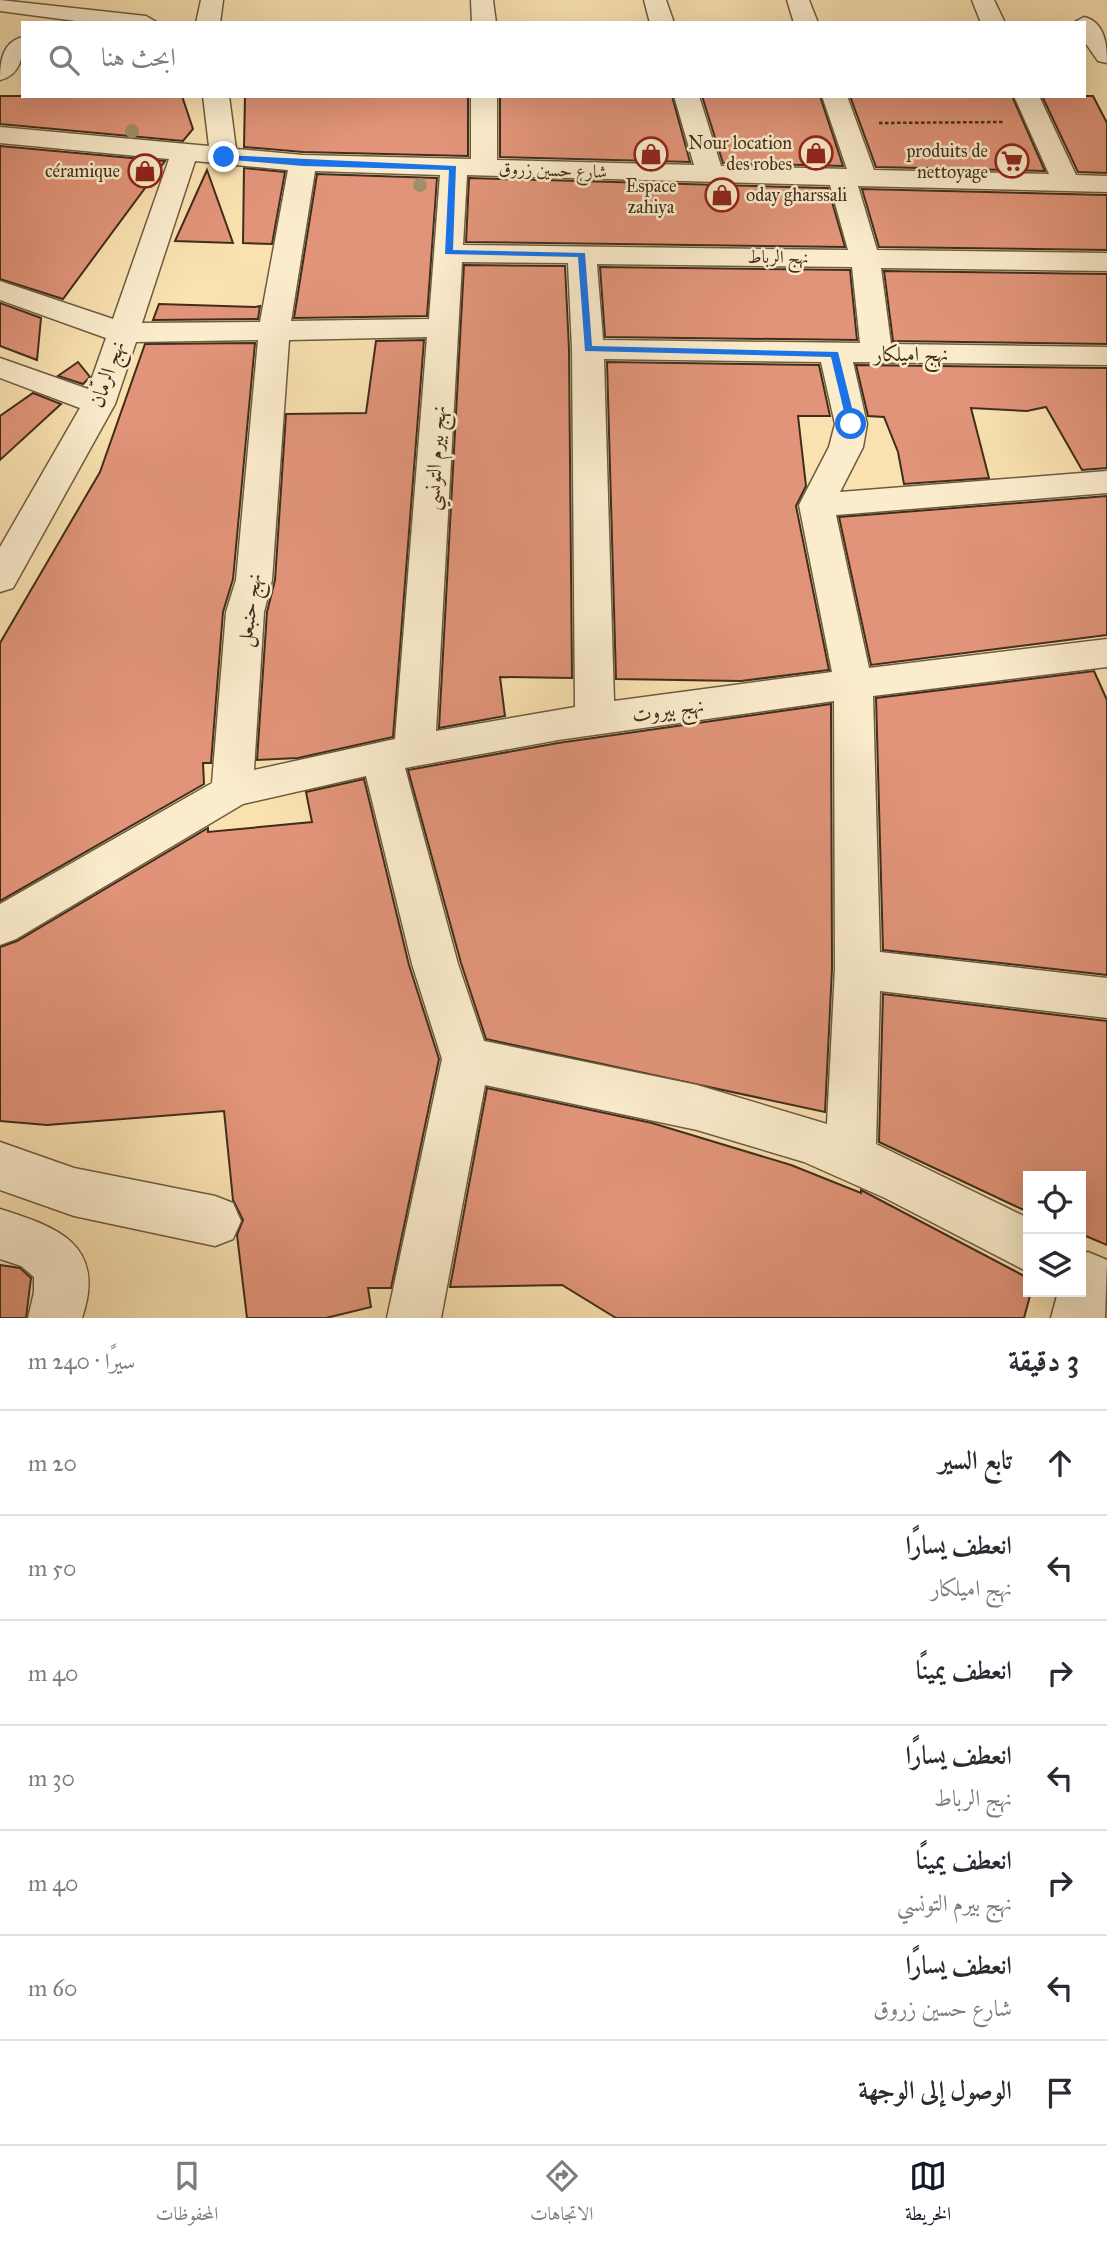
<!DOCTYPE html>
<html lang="ar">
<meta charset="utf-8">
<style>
:root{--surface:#fff;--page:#f2f2f3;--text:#2b2b33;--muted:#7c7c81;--line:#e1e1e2;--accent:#111827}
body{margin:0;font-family:"IM FELL Great Primer",Amiri,serif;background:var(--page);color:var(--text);direction:rtl}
.controls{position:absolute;right:21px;bottom:21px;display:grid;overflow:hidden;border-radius:0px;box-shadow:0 7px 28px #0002}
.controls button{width:63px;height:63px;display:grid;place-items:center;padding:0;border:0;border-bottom:2px solid var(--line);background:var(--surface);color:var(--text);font:35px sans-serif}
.stop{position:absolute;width:21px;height:21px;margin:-16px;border:5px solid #1a73e8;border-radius:50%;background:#fff}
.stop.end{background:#1a73e8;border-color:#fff;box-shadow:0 2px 7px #0008}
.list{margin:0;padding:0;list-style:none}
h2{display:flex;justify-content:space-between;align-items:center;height:91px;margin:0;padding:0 28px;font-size:30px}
h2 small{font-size:23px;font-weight:400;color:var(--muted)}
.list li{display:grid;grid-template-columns:46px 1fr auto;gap:21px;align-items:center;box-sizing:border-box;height:105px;padding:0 28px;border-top:2px solid var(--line)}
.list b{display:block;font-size:26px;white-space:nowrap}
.list p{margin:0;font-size:23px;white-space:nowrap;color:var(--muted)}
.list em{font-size:23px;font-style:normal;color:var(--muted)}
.icon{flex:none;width:38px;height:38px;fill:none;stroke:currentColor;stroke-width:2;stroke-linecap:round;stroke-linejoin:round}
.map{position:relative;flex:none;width:1107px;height:1318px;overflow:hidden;direction:ltr}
.search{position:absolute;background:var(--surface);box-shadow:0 7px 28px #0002;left:21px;right:21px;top:21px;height:77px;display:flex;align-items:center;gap:18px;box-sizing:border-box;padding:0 24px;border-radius:0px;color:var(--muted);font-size:26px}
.sheet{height:826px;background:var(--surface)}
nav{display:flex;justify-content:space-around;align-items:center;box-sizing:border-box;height:98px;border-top:2px solid var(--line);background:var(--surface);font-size:19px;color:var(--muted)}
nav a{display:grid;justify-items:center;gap:4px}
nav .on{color:var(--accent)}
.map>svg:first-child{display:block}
</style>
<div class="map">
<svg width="1107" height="1318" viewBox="0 0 1107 1318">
<rect width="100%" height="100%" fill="#f9e1b0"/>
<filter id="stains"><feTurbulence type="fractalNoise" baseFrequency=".00286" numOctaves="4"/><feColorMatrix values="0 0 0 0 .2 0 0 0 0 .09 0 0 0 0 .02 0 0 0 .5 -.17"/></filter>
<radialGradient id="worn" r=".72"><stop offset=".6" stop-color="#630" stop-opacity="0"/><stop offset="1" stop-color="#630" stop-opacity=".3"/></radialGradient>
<g fill="#e19479" stroke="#3f2e1c" stroke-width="2">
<polygon points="0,96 182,96 193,129 183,141 0,124"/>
<polygon points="245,96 468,96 468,156 303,152 244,147"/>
<polygon points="500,96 672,96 690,162 500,157"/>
<polygon points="702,96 820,96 843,166 723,163"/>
<polygon points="850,96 1012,96 1045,171 876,167"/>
<polygon points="1042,96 1093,96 1107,123 1107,173 1078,172"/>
<polygon points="0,146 165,161 63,299 0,279"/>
<polygon points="244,168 285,172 272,244 243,243"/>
<polygon points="207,170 233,243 175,241"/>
<polygon points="317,174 437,178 427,316 294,318"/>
<polygon points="469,178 828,188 845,247 466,242"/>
<polygon points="862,189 1107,195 1107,250 879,247"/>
<polygon points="464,265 565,266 569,349 572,678 500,677 505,716 439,728"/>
<polygon points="600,267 850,270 857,340 605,337"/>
<polygon points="884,271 1107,274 1107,344 893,341"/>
<polygon points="0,303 41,318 37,360 0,346"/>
<polygon points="159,304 255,307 260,306 258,319 153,320"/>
<polygon points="424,340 393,737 298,758 257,760 267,612 275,580 286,414 366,413 376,341"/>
<polygon points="255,343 233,579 223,612 211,763 203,763 204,784 0,901 0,643 100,472 145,344"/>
<polygon points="78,362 90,377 83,384 58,376"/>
<polygon points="607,362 819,365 830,416 798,416 806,486 796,506 829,670 741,681 616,679"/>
<polygon points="856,365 1107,368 1107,468 1082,470 1046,407 1027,411 971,408 989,478 904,484 898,452 884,417 868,416"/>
<polygon points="33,393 61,404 0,460 0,416"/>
<polygon points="1107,496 1107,635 871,665 839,517"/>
<polygon points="1094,671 1107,700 1107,975 883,950 876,698"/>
<polygon points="831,704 832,969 825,1112 486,1039 461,963 408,770 558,743"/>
<polygon points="364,779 409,965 439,1059 391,1288 368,1288 371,1307 326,1318 247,1318 237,1235 243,1220 233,1200 224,1111 47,1125 0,1121 0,947 17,941 208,828 208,832 312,822 306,792"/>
<polygon points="883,994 1107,1021 1107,1245 1081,1234 1081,1176 1028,1176 1028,1212 879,1142"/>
<polygon points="487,1088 652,1123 791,1165 861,1193 861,1190 1028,1278 1028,1292 1031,1292 1024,1318 616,1318 562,1285 450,1287"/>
<polygon points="0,1265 20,1268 31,1278 26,1318 0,1318"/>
</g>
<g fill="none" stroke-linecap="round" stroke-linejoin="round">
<defs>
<g id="minor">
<polygon points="0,0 146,16 158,23 91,23 0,11"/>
<polygon points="201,0 223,0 220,23 196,23"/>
<polygon points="471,0 493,0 496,23 472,23"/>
<polygon points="644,0 666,0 674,23 650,23"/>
<polygon points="787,0 809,0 818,23 794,23"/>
<polygon points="972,0 994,0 1005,23 981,23"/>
<path d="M1084,17C1105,22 1107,45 1107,63L1098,61L1084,41V23H1073Z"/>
<path d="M23,37C23,56 21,75 0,80C0,62 2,42 23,37Z"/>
<path d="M203,96H229L236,149L303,155L471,159V96H497V160L694,165L674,96H699L721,166L847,169L822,96H847L874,170L1049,174L1014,96H1039L1076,175L1107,176V192L858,186L877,250L1107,253V271L881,268L891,344L1107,347V365L853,362L867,424L863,447L840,492L1107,471V493L836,515L869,668L1107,639V667L873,696L880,952L1107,978V1018L880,991L876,1144L1028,1218V1272L885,1198L804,1162L697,1130L485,1085L441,1318H387L442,1059L412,964L366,776L243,804L16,939L0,945V904L212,783L226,612L236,580L258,340L136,342L115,404L13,588L0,592V547L80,408L0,378V358L88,389L106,338L0,300V281L113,319L169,159L0,143V127L209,146ZM195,161L288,170L260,322L142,323ZM315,171L440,175L429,319L291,321ZM467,175L830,185L848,250L463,245ZM462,262L568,263L572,349L575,707L436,731ZM597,264L852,267L860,343L603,340ZM427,337L395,739L254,770L264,612L272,580L289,340ZM604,359L821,362L835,424L829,447L799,505L832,672L614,701ZM834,701L835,969L827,1124L697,1085L484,1041L458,964L405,768L558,740Z"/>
<polygon points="0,1142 74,1168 215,1196 233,1203 241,1221 233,1239 215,1246 74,1216 0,1190"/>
<path d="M0,1209C57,1227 107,1244 82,1318H28L34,1292V1277L21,1266L0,1259Z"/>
<polygon points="1088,1252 1107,1260 1105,1318 1051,1318 1058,1292 1081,1292 1081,1255"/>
</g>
</defs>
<use href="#minor" stroke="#6e5b41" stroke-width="3"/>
<polyline stroke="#3f2e1c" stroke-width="2.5" stroke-dasharray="3.5 2.5" stroke-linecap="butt" points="879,123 1004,122"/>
<use href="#minor" fill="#fbeccc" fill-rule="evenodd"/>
</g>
<g fill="#a08f6b">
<circle cx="132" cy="131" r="7"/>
<circle cx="420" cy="185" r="7"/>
</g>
<polygon fill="#1a73e8" points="224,155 456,166 453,250 585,253 592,346 838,352 856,424 851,427 847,424 831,357 585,351 578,257 445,254 449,170 303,166 221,159"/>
<defs>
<symbol id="shop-ring" viewBox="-11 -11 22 22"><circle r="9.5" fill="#fbeccc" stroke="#8f2418" stroke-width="1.5"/><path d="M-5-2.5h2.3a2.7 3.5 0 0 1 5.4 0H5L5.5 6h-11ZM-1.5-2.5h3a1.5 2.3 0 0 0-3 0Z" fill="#8f2418"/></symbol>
<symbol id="supermarket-ring" viewBox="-11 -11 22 22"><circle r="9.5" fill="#fbeccc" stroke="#8f2418" stroke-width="1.5"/><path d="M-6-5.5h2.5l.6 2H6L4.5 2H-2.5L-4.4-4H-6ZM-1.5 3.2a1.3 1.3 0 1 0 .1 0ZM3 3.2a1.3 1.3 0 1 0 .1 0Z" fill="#8f2418"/></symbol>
</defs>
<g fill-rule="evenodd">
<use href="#shop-ring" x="797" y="134" width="38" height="38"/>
<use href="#shop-ring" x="632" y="135" width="38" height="38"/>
<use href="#supermarket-ring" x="993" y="142" width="38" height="38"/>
<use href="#shop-ring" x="126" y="152" width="38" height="38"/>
<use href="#shop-ring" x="703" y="176" width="38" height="38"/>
</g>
<g text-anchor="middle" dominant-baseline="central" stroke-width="5" stroke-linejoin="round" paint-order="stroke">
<g font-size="18" fill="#3f2e1c" stroke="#fbeccc" text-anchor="end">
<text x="792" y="143">Nour location<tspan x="792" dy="21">des robes</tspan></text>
<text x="988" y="151">produits de<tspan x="988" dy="21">nettoyage</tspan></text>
<text x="120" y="171">céramique</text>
<text x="651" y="186" text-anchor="middle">Espace<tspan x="651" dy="21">zahiya</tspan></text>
<text x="746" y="195" text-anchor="start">oday gharssali</text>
</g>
<g font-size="18" fill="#3f2e1c" stroke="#fbeccc">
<text transform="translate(553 170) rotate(2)">شارع حسين زروق</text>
<text transform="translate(778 257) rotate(1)">نهج الرباط</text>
</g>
<g font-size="21" fill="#3f2e1c" stroke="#fbeccc">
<text x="911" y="354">نهج اميلكار</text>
<text transform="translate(107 374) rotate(-71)">نهج الرمّان</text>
<text transform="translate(435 458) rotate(-86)">نهج بيرم التونسي</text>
<text transform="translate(249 610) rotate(-82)">نهج حنبعل</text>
<text transform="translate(668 710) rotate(-8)">نهج بيروت</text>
</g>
</g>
<rect width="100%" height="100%" filter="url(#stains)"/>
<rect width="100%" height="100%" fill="url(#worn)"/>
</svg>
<div class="controls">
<button><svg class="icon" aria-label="locate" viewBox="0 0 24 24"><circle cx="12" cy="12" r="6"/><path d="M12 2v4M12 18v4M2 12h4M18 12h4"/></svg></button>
<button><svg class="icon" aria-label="layers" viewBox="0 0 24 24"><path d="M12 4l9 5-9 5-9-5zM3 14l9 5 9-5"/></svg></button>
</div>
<div class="stop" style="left:851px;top:424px"></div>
<div class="stop end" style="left:224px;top:157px"></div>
<div class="search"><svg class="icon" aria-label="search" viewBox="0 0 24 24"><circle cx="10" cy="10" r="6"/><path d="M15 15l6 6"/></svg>ابحث هنا</div>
</div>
<section class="sheet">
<h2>3 دقيقة<small>سيرًا · 240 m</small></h2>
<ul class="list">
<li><svg class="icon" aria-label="ahead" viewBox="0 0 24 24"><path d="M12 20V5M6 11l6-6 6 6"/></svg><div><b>تابع السير</b></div><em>20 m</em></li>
<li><svg class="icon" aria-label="left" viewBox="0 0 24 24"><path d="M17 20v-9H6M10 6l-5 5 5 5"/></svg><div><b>انعطف يسارًا</b><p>نهج اميلكار</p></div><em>50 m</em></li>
<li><svg class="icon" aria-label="right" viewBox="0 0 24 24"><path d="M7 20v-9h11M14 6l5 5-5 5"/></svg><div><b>انعطف يمينًا</b></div><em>40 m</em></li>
<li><svg class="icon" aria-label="left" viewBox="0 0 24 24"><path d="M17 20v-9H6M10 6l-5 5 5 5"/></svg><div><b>انعطف يسارًا</b><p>نهج الرباط</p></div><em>30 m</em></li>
<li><svg class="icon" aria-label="right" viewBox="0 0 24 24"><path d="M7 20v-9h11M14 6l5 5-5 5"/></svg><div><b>انعطف يمينًا</b><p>نهج بيرم التونسي</p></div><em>40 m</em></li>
<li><svg class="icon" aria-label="left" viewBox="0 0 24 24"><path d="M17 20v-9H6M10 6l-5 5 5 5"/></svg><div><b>انعطف يسارًا</b><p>شارع حسين زروق</p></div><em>60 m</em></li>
<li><svg class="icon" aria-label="arrive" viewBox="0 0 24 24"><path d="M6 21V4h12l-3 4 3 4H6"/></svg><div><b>الوصول إلى الوجهة</b></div></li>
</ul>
</section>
<nav>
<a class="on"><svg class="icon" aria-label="map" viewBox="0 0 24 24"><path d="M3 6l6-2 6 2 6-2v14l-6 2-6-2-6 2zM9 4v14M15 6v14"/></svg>الخريطة</a>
<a><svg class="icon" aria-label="directions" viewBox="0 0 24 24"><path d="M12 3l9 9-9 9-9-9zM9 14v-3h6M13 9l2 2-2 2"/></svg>الاتجاهات</a>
<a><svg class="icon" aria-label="saved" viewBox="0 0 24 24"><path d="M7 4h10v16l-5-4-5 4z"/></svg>المحفوظات</a>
</nav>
